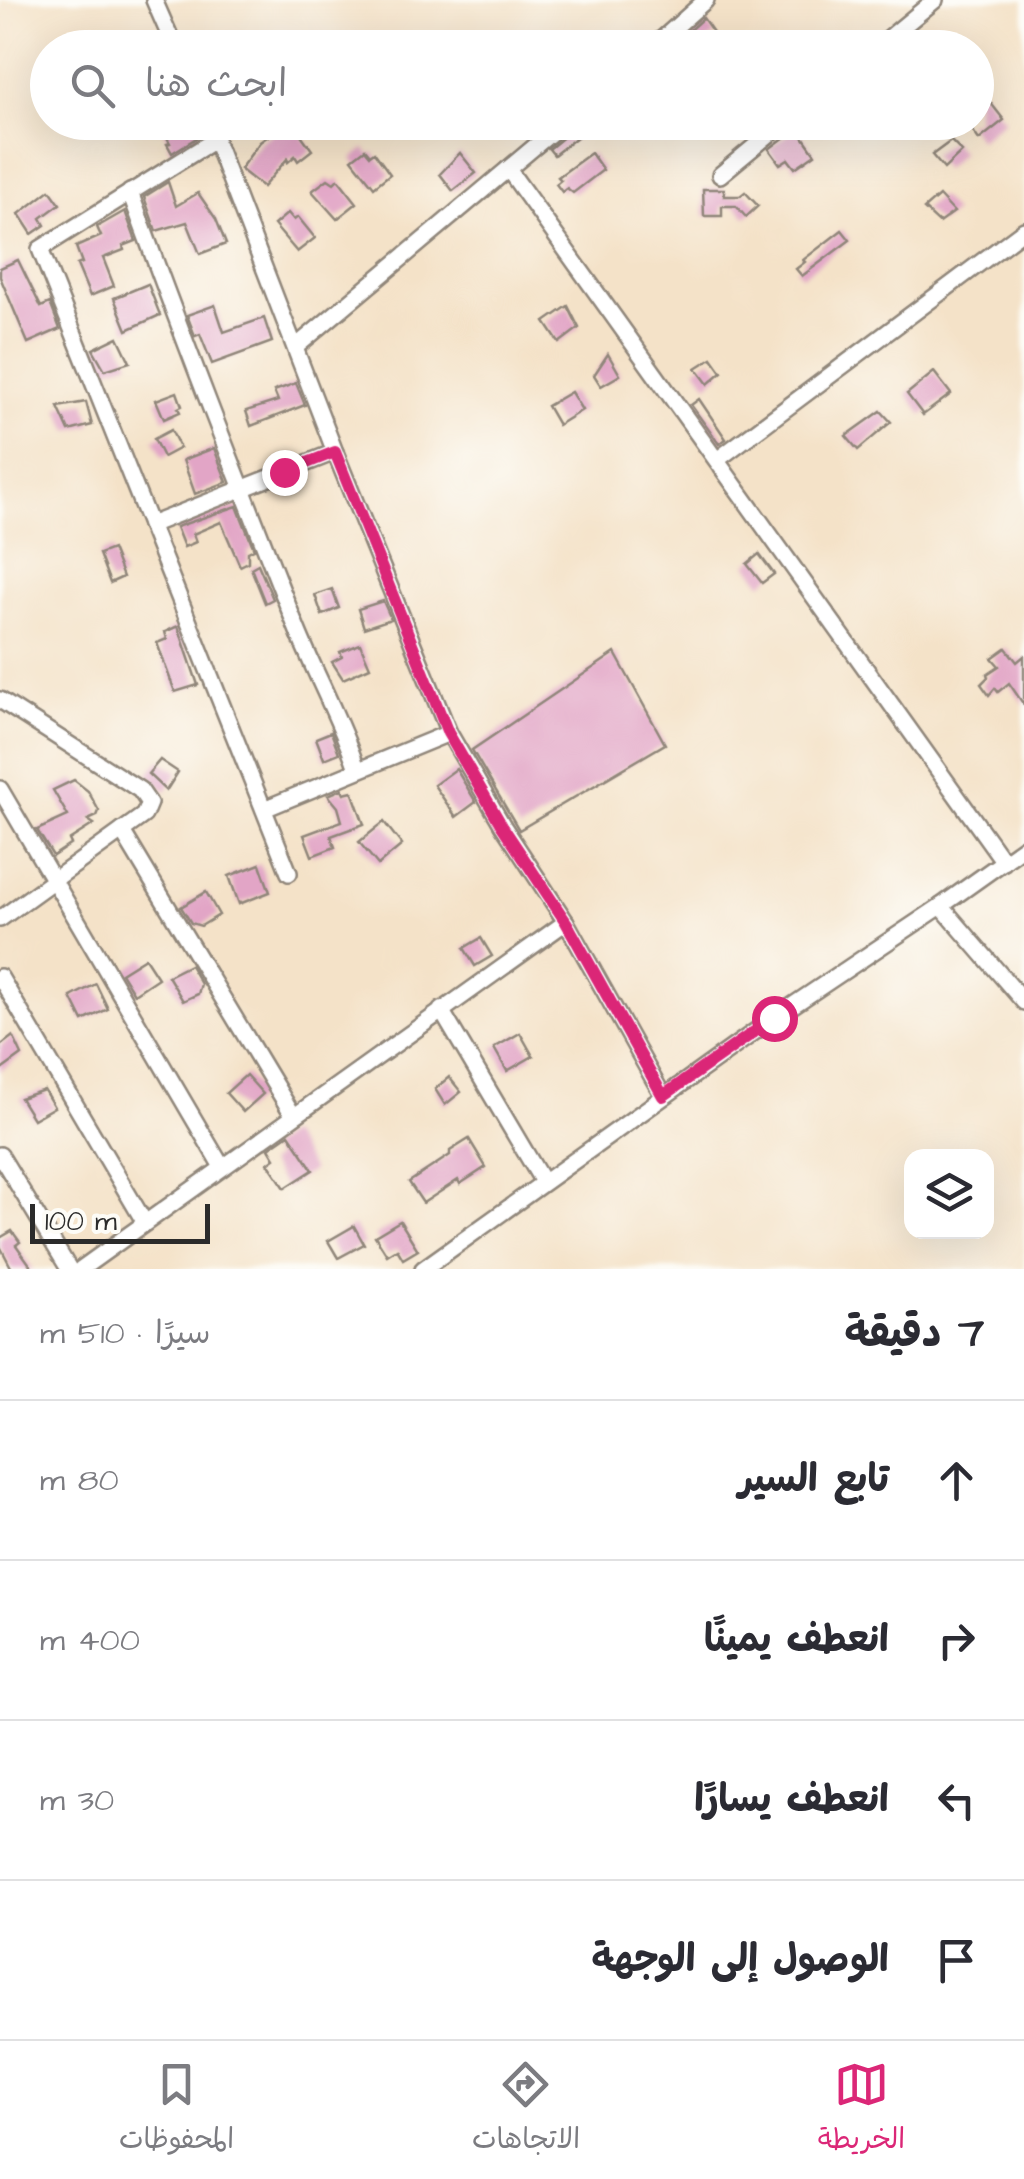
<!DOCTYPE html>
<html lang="ar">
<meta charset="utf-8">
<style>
:root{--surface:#fff;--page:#f2f2f3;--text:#2b2b33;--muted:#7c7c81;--line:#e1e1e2;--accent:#db2777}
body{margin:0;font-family:"Architects Daughter","Playpen Sans Arabic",sans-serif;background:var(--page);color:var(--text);direction:rtl}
.controls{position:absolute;right:30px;bottom:30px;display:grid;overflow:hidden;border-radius:20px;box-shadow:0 10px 40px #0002}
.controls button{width:90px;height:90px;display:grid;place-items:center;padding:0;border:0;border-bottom:2px solid var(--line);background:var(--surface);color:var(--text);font:50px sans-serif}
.scale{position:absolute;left:30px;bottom:25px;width:180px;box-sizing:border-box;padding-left:10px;border:5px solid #2b2b2b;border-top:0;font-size:28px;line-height:35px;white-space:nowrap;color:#2b2b2b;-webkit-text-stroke:8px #fdfcf7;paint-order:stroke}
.stop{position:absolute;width:30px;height:30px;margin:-22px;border:8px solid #db2777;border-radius:50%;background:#fff}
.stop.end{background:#db2777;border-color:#fff;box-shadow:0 2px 10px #0008}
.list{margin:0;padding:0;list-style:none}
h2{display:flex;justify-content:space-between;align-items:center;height:130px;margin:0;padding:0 40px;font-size:42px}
h2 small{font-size:32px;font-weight:400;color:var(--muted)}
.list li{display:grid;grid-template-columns:65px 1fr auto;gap:30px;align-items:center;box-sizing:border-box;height:160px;padding:0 40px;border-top:2px solid var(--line)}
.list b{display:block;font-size:38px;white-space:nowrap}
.list em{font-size:32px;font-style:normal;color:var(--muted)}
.icon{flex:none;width:55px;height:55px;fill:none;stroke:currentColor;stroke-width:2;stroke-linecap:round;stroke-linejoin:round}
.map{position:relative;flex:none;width:1024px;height:1269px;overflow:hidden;direction:ltr}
.search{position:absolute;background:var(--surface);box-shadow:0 10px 40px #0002;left:30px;right:30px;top:30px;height:110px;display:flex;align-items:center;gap:25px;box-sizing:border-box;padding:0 35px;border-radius:55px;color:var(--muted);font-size:38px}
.sheet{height:770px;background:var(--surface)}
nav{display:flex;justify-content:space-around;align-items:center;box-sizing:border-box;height:140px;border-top:2px solid var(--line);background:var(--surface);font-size:28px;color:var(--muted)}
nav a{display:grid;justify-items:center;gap:5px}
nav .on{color:var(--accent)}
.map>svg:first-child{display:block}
</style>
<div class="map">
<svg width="1024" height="1269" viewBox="0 0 1024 1269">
<rect width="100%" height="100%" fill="#fdfcf7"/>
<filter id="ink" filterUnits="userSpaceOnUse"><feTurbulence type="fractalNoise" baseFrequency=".01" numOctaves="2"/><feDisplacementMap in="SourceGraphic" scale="20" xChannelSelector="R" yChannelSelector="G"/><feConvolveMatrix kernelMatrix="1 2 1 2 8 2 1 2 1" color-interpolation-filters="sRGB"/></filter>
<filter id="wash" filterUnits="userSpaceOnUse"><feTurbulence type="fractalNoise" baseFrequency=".0048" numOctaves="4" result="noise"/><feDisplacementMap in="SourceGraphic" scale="40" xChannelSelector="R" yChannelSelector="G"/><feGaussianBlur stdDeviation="2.25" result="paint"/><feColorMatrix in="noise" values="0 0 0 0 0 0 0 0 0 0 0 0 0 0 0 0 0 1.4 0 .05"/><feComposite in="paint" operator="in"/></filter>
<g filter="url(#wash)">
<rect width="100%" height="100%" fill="#f4e2c8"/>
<g id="blocks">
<g fill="#e2a5c6">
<polygon points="703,18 715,35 698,48 684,35"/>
<polygon points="976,84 1004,120 979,140 967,122 976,122"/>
<polygon points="159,122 197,122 201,135 172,153 167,144 170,143"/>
<polygon points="288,122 292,122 312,150 298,161 295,156 288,162 287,159 263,187 240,169 260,142"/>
<polygon points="575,122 580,122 586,130 554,155 549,149 571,131"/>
<polygon points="797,128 815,154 795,168 788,159 780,164 769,149"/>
<polygon points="951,141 962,152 944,169 932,155"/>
<polygon points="365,149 370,155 374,152 390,174 374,187 352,159"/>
<polygon points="460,153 476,173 453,191 440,174"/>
<polygon points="591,153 603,170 573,193 567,188 562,192 556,184 561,180 558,177"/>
<polygon points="328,179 334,183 338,179 357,203 337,219 312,191"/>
<polygon points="168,182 176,206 198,193 216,219 226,244 200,254 187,222 156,231 144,197"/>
<polygon points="703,189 724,189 724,196 740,196 745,192 758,206 746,217 736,206 722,206 722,216 704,216"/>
<polygon points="50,190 60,204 41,218 45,225 32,234 19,214"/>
<polygon points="939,196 954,212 939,223 924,209"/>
<polygon points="125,211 136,241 123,246 124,250 103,258 114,286 90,296 77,265 82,263 76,247 101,236 97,227"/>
<polygon points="288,213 294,220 298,217 315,238 297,252 274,225"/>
<polygon points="842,230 850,240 802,276 796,269 805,262 803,260"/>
<polygon points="18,260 41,307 50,303 60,329 28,343 0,277 0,268"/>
<polygon points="148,284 160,315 127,330 114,298"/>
<polygon points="215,305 224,332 264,318 272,342 212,364 200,334 195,336 187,315"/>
<polygon points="568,306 579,328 559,343 545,322"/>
<polygon points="118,337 130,362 105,370 93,349"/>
<polygon points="608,354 620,375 601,386 594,375"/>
<polygon points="712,358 722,372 708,384 696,368"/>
<polygon points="934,372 951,394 923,415 907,394"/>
<polygon points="296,383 305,405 251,426 246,411 278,401 274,391"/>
<polygon points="177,392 182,406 178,408 180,412 164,419 156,400"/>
<polygon points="571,392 582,410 558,425 547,406"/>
<polygon points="699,399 726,439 719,444 691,405"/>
<polygon points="86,402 92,425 69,431 58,407"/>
<polygon points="881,411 891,422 858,450 846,436"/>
<polygon points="171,430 180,448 163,457 154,439"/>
<polygon points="214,448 227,482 195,494 183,460"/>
<polygon points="237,506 254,549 248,552 248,562 240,566 221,522 193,534 196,542 184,547 176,527"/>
<polygon points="112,549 123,577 110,583 99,554"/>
<polygon points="759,554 774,574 762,583 747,564"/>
<polygon points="258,564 273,599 265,603 251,568"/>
<polygon points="332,589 339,608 322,615 315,595"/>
<polygon points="383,601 391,619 364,628 358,609"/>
<polygon points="178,626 198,685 175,692 157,643 167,639 165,632"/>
<polygon points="360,644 370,667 343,679 332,662 342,657 340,652"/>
<polygon points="1006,648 1017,662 1024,656 1024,705 1009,683 998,692 995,688 989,695 981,684 988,677 987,674 999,666 992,658"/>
<polygon points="615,653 665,744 519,830 472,750"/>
<polygon points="331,732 339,753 324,759 316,738"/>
<polygon points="160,760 178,772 166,791 148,774"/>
<polygon points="456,769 476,802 456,817 434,785"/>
<polygon points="74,780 88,791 99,811 97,816 88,820 94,824 69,840 71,844 53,856 37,830 68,816 53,790"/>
<polygon points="342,789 344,793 352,791 364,824 331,836 335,847 312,856 304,835 342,821 338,807 328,795"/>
<polygon points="384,822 402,845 378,865 359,842"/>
<polygon points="260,864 270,892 239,904 229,876"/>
<polygon points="206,892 219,915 201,926 191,923 181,907"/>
<polygon points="481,938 492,956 475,966 464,948"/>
<polygon points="145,958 158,978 134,994 121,973"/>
<polygon points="190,965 201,984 198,994 183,1001 168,976"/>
<polygon points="96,984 108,1009 83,1021 71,997"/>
<polygon points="520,1033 533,1056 507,1071 494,1048"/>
<polygon points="13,1036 22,1055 0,1071 0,1046"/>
<polygon points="246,1075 263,1094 243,1112 226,1093"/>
<polygon points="449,1077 461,1092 445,1105 435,1089"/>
<polygon points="44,1090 54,1107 33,1119 20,1098"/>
<polygon points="289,1134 313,1170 285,1188 268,1163 275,1158 269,1148"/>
<polygon points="469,1139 486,1167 460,1184 458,1180 423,1203 409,1182 450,1155 450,1151"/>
<polygon points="400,1221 418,1250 403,1259 397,1249 387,1255 375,1236"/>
<polygon points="354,1226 364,1244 338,1258 328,1241"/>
<polygon points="12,1231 20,1242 16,1245 33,1269 12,1269 0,1246 0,1238"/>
</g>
</g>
</g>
<g filter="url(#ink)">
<use href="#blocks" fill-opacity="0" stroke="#90867a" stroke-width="2.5"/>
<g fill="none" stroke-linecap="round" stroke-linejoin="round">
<defs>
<g id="minor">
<polyline points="154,0 175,48"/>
<polyline points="652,48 706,0"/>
<polyline points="877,48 935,0"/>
<polyline points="208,122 335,452 449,733 503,826 566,922 663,1096"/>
<polyline points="216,139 40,249 289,873"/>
<polyline points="508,169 1004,862"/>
<polyline points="720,175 784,122"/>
<path d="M130,192C183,339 240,484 297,629C316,676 341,721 357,769"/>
<polyline points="297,346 564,122"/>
<polyline points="717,460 1024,230"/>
<polyline points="150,525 335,452"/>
<polyline points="0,700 140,790 149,803 144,815 0,919"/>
<polyline points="0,789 222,1167"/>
<polyline points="264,809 449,733"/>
<polyline points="122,831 293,1115"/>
<polyline points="1024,847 941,906 1024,1002"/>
<polyline points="0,977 145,1223"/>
<polyline points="441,1010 543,1182"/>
<polyline points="0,1155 69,1269"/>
<polyline points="81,1269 566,922"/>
<polyline points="423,1269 774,1018 941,906"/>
</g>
</defs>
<use href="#minor" stroke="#90867a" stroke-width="20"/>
<use href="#minor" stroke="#fff" stroke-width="15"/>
</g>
</g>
<g fill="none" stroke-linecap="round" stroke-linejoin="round" filter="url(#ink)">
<polyline stroke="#db2777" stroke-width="12" points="284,472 335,452 448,733 502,826 566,922 663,1096 774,1018"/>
</g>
</svg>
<div class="controls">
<button><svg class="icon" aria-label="layers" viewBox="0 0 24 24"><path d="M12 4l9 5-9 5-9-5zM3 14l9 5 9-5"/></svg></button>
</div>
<div class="scale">100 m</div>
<div class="stop" style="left:774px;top:1018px"></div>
<div class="stop end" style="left:284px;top:472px"></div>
<div class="search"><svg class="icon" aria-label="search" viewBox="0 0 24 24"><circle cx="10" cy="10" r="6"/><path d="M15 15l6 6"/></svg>ابحث هنا</div>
</div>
<section class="sheet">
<h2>7 دقيقة<small>سيرًا · 510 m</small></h2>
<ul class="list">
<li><svg class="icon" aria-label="ahead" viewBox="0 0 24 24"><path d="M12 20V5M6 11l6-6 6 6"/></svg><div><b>تابع السير</b></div><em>80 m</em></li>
<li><svg class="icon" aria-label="right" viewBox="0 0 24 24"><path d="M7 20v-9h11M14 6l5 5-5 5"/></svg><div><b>انعطف يمينًا</b></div><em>400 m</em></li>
<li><svg class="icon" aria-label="left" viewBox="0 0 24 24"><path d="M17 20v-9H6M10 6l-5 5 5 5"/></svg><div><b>انعطف يسارًا</b></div><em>30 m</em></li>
<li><svg class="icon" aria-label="arrive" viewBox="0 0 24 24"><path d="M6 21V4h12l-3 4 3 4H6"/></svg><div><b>الوصول إلى الوجهة</b></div></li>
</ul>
</section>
<nav>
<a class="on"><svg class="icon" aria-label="map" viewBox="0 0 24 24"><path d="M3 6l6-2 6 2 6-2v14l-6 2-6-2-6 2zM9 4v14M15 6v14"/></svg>الخريطة</a>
<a><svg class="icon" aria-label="directions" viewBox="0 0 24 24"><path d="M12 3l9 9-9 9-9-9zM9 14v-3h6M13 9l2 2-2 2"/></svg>الاتجاهات</a>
<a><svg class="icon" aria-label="saved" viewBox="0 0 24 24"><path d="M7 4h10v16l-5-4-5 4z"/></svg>المحفوظات</a>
</nav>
